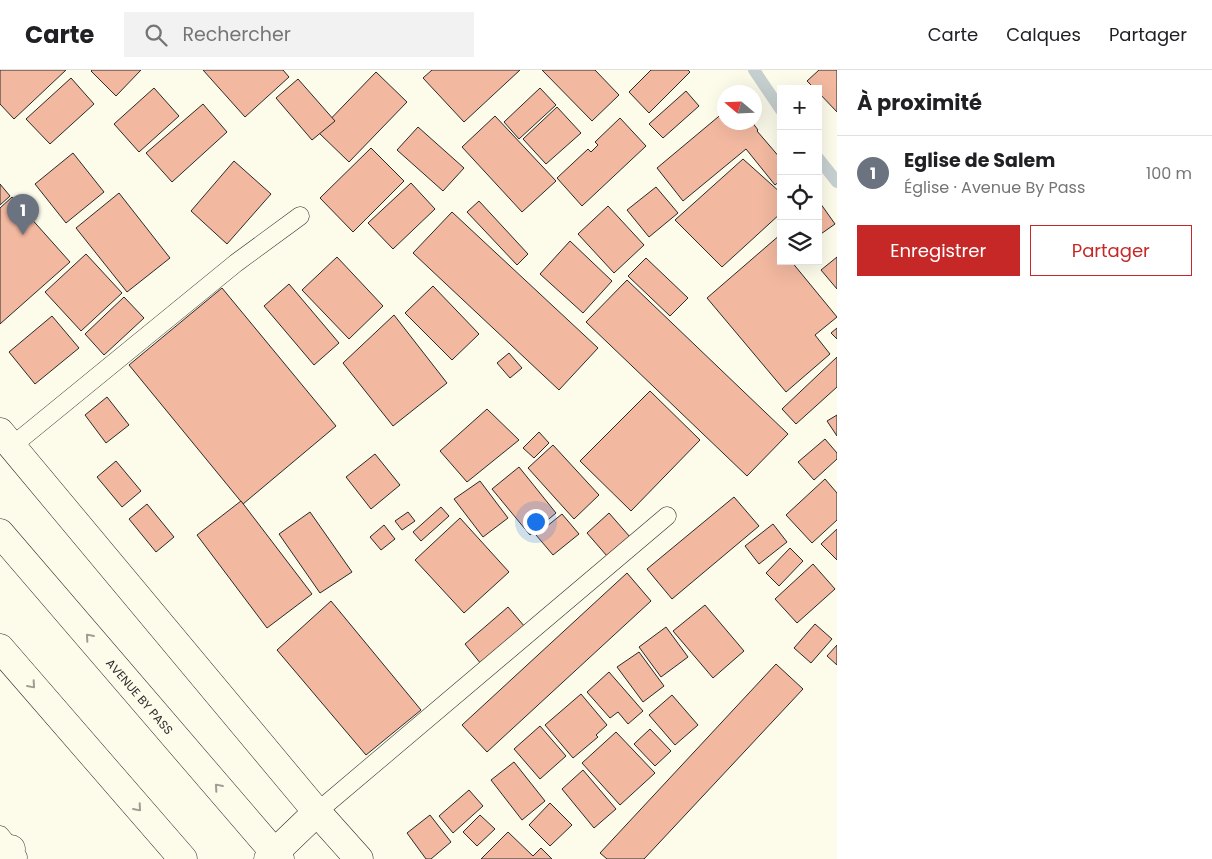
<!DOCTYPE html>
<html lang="fr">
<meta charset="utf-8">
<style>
:root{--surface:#fff;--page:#f2f2f2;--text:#202124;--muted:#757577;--line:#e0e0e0;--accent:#c62828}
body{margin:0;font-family:Poppins,sans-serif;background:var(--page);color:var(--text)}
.controls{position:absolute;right:15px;top:15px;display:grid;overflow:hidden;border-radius:0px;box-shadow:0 5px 20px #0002}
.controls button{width:45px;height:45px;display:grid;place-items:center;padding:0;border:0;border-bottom:1px solid var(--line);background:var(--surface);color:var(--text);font:25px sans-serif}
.compass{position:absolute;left:717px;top:15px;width:45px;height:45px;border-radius:50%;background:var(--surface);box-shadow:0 5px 20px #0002;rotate:289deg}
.you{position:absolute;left:535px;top:451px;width:18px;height:18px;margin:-12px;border:4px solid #fff;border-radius:50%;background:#1a73e8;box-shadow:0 0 0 8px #1a73e833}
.badge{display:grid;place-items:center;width:32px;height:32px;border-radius:50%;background:var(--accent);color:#fff;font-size:16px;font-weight:700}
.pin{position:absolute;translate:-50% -41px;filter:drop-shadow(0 1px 2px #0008)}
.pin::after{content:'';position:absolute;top:26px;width:18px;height:15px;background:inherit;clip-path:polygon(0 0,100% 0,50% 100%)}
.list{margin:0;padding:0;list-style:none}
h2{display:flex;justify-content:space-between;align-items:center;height:65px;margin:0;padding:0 20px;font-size:21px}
h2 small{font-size:16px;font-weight:400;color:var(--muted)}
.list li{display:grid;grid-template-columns:32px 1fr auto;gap:15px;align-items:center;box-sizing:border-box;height:75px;padding:0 20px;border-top:1px solid var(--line)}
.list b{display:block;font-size:19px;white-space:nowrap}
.list p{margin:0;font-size:16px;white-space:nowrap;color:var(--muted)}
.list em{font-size:16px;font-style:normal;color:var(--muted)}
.actions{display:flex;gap:10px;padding:15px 20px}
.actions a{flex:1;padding:11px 0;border:1px solid var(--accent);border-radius:0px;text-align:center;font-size:18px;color:var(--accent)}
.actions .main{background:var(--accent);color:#fff}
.icon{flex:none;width:28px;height:28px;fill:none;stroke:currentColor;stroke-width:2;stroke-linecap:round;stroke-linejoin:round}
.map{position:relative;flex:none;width:837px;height:789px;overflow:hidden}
header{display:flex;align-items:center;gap:30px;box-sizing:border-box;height:70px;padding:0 25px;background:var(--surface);border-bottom:1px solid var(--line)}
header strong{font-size:24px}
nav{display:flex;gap:28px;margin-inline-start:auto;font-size:18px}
.search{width:350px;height:45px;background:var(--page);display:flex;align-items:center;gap:12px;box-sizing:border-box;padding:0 18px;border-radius:0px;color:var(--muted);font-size:19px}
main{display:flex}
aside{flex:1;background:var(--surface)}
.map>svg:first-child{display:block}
</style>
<header>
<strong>Carte</strong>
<div class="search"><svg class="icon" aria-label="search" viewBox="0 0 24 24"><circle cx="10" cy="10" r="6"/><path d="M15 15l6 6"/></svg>Rechercher</div>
<nav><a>Carte</a><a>Calques</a><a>Partager</a></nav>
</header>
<main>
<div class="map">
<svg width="837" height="789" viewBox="0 0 837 789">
<rect width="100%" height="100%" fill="#fdfbea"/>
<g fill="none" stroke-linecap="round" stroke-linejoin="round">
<g stroke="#c7d0d0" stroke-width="12">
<polyline points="754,0 781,40"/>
<polyline points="818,88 837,112"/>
</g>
</g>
<g fill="#f2b8a0" stroke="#2b2b2b">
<polygon points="0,0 66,0 14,49 0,34"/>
<polygon points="92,0 141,0 116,26 91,1"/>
<polygon points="203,0 283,0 289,7 245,47"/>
<polygon points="432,0 520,0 464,52 423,8"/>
<polygon points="542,0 595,0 619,25 592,51"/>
<polygon points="651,0 688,0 690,2 649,43 629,22"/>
<polygon points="819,0 837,0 837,42 818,22 818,19 815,19 807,11"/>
<polygon points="376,2 407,32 349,92 318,62"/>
<polygon points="71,8 94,34 50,74 26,49"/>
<polygon points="298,9 335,51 312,70 276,28"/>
<polygon points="154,18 179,46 139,82 114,54"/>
<polygon points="540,18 556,35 519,69 504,52"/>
<polygon points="686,21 699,36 663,68 649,54"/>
<polygon points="203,34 227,62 172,112 146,83"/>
<polygon points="557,37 581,63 546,94 523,69"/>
<polygon points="724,42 724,52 752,52 758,60 757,61 781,89 781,110 775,115 746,79 683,131 657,98"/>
<polygon points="495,46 556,111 522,142 462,77"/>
<polygon points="620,48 646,76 582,136 557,108 588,79 591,82 598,75 595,72"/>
<polygon points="418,57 464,98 443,121 397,80"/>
<polygon points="371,78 404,111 353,162 320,128"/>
<polygon points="73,83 104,122 66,153 35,114"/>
<polygon points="743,89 781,123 781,143 722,197 675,150"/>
<polygon points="234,91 271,124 227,174 191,141"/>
<polygon points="411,113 435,139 393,179 368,153"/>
<polygon points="0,114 10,126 0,135"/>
<polygon points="656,117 678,143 649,167 627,140"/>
<polygon points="119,123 170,188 127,222 76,158"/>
<polygon points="12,127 70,192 0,254 0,138"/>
<polygon points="818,130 835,154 818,166"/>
<polygon points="479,131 528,184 517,195 467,142"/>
<polygon points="608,136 644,175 614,203 578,164"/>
<polygon points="452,142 598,278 559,320 413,183"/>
<polygon points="781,164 781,191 791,191 837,247 815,265 830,284 786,322 707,228"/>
<polygon points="570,171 612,211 583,243 540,204"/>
<polygon points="86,184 122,223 81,261 45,222"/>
<polygon points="337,187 383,236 349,269 302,220"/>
<polygon points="837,187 837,219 821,200"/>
<polygon points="646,188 688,228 670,246 628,206"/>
<polygon points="627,210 788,364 747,406 586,252"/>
<polygon points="289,214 339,273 314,295 264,236"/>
<polygon points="433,216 479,264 452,290 405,243"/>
<polygon points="222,218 336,356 243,434 129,295"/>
<polygon points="124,227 144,248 104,285 85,264"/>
<polygon points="394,245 447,313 393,356 343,293"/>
<polygon points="52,246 79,278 35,314 9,282"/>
<polygon points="837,258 837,269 831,263"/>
<polygon points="509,283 522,298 510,308 497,293"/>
<polygon points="837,287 837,317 796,354 782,339"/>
<polygon points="650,321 700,370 631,441 580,391"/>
<polygon points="107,327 129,355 106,373 85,345"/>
<polygon points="487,339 519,370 467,412 440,381"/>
<polygon points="837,345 837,366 827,351"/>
<polygon points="539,362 549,373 534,388 523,378"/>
<polygon points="825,369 837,383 837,389 814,410 798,392"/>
<polygon points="553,375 599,425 574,449 528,398"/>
<polygon points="375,384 400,415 371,439 346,407"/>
<polygon points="116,391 141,421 122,437 97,407"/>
<polygon points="519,397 556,443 530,465 492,419"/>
<polygon points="825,409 837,423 837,450 812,473 786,445"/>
<polygon points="480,411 508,448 483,467 454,429"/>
<polygon points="734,427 759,456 672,529 647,499"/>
<polygon points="241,431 312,524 267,558 197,465"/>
<polygon points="147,434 174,467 156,482 129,449"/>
<polygon points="441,437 449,446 421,471 413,462"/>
<polygon points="310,442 352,502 320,523 279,464"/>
<polygon points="408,442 415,451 402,460 395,451"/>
<polygon points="609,443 630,467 607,486 587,463"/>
<polygon points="562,444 579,464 553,485 536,465"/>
<polygon points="460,448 509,502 464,543 415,490"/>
<polygon points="773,454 787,472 759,494 745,476"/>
<polygon points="384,455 395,469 381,480 370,467"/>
<polygon points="837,459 837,490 821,474"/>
<polygon points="790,478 803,491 779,516 766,503"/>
<polygon points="813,494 835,519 797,553 775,529"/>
<polygon points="627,503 651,531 487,682 462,655"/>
<polygon points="331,531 421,640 366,685 277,580"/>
<polygon points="705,535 744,581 713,608 673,561"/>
<polygon points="508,537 525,557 481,594 465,574"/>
<polygon points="815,554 832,569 811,593 794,578"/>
<polygon points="666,557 688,587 661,607 639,577"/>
<polygon points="837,575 837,595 827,586"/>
<polygon points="639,582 664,616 643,632 617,597"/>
<polygon points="776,594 803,619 644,789 607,789 600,783"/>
<polygon points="609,602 643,641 628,654 618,642 610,648 587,622"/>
<polygon points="581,624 607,655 596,665 598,667 573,688 545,655"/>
<polygon points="672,625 698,655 675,675 649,645"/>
<polygon points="540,656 566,686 540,709 514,679"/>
<polygon points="650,659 671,681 655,696 634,674"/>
<polygon points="616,662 655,703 620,735 582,693"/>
<polygon points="514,692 545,731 522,750 491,710"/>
<polygon points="583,700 616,739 594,758 562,719"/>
<polygon points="469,720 483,736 453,763 439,746"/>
<polygon points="550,733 572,755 550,776 529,755"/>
<polygon points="430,745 451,772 431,789 426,789 407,763"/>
<polygon points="480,745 495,759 477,776 463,762"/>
<polygon points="508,762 533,786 541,778 552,789 481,789"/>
</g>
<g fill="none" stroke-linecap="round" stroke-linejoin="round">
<defs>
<g id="lane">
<polyline points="12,376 236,193 300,146"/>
<polyline points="317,742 667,446"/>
<polyline points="0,765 18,787"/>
</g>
<g id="street">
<polyline points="0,362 317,742 359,789"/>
<polyline points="3,789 11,779"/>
<polyline points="268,789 317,742"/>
</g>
<g id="highway">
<path id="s1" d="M0,463L280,789"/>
<polyline points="0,578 183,789"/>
</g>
</defs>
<use href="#lane" stroke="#2b2b2b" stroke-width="19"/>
<use href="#street" stroke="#2b2b2b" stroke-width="29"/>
<use href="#highway" stroke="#2b2b2b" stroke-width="29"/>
<use href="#lane" stroke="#fdfbea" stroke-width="18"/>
<use href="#street" stroke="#fdfbea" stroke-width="28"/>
<use href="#highway" stroke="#fdfbea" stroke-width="28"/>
</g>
<defs><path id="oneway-chevron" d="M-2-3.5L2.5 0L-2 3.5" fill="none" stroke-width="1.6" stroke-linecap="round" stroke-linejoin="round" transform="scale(1.25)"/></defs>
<g stroke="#9e9d94">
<use href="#oneway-chevron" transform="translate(89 567) rotate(-131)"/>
<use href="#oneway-chevron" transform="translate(32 615) rotate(49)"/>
<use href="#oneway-chevron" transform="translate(218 717) rotate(-131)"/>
<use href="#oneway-chevron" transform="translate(138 738) rotate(49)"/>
</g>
<g text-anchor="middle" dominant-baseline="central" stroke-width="4" stroke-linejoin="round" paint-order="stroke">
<g font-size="12" fill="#2b2b2b" stroke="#fdfbea">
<text stroke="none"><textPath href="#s1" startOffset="215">AVENUE BY PASS</textPath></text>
</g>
</g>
</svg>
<div class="controls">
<button>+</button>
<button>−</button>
<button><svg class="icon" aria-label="locate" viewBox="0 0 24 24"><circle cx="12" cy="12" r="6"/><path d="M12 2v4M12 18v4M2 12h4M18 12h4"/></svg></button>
<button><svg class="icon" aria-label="layers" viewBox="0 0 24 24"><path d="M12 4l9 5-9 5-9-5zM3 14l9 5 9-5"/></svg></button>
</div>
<svg class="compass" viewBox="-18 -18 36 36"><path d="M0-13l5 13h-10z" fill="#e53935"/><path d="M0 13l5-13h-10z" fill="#757577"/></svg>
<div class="you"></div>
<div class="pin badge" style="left:23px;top:165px;background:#6b7280">1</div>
</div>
<aside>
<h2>À proximité<small></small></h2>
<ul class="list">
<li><span class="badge" style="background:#6b7280">1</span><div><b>Eglise de Salem</b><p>Église · Avenue By Pass</p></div><em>100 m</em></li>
</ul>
<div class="actions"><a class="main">Enregistrer</a><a>Partager</a></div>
</aside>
</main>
